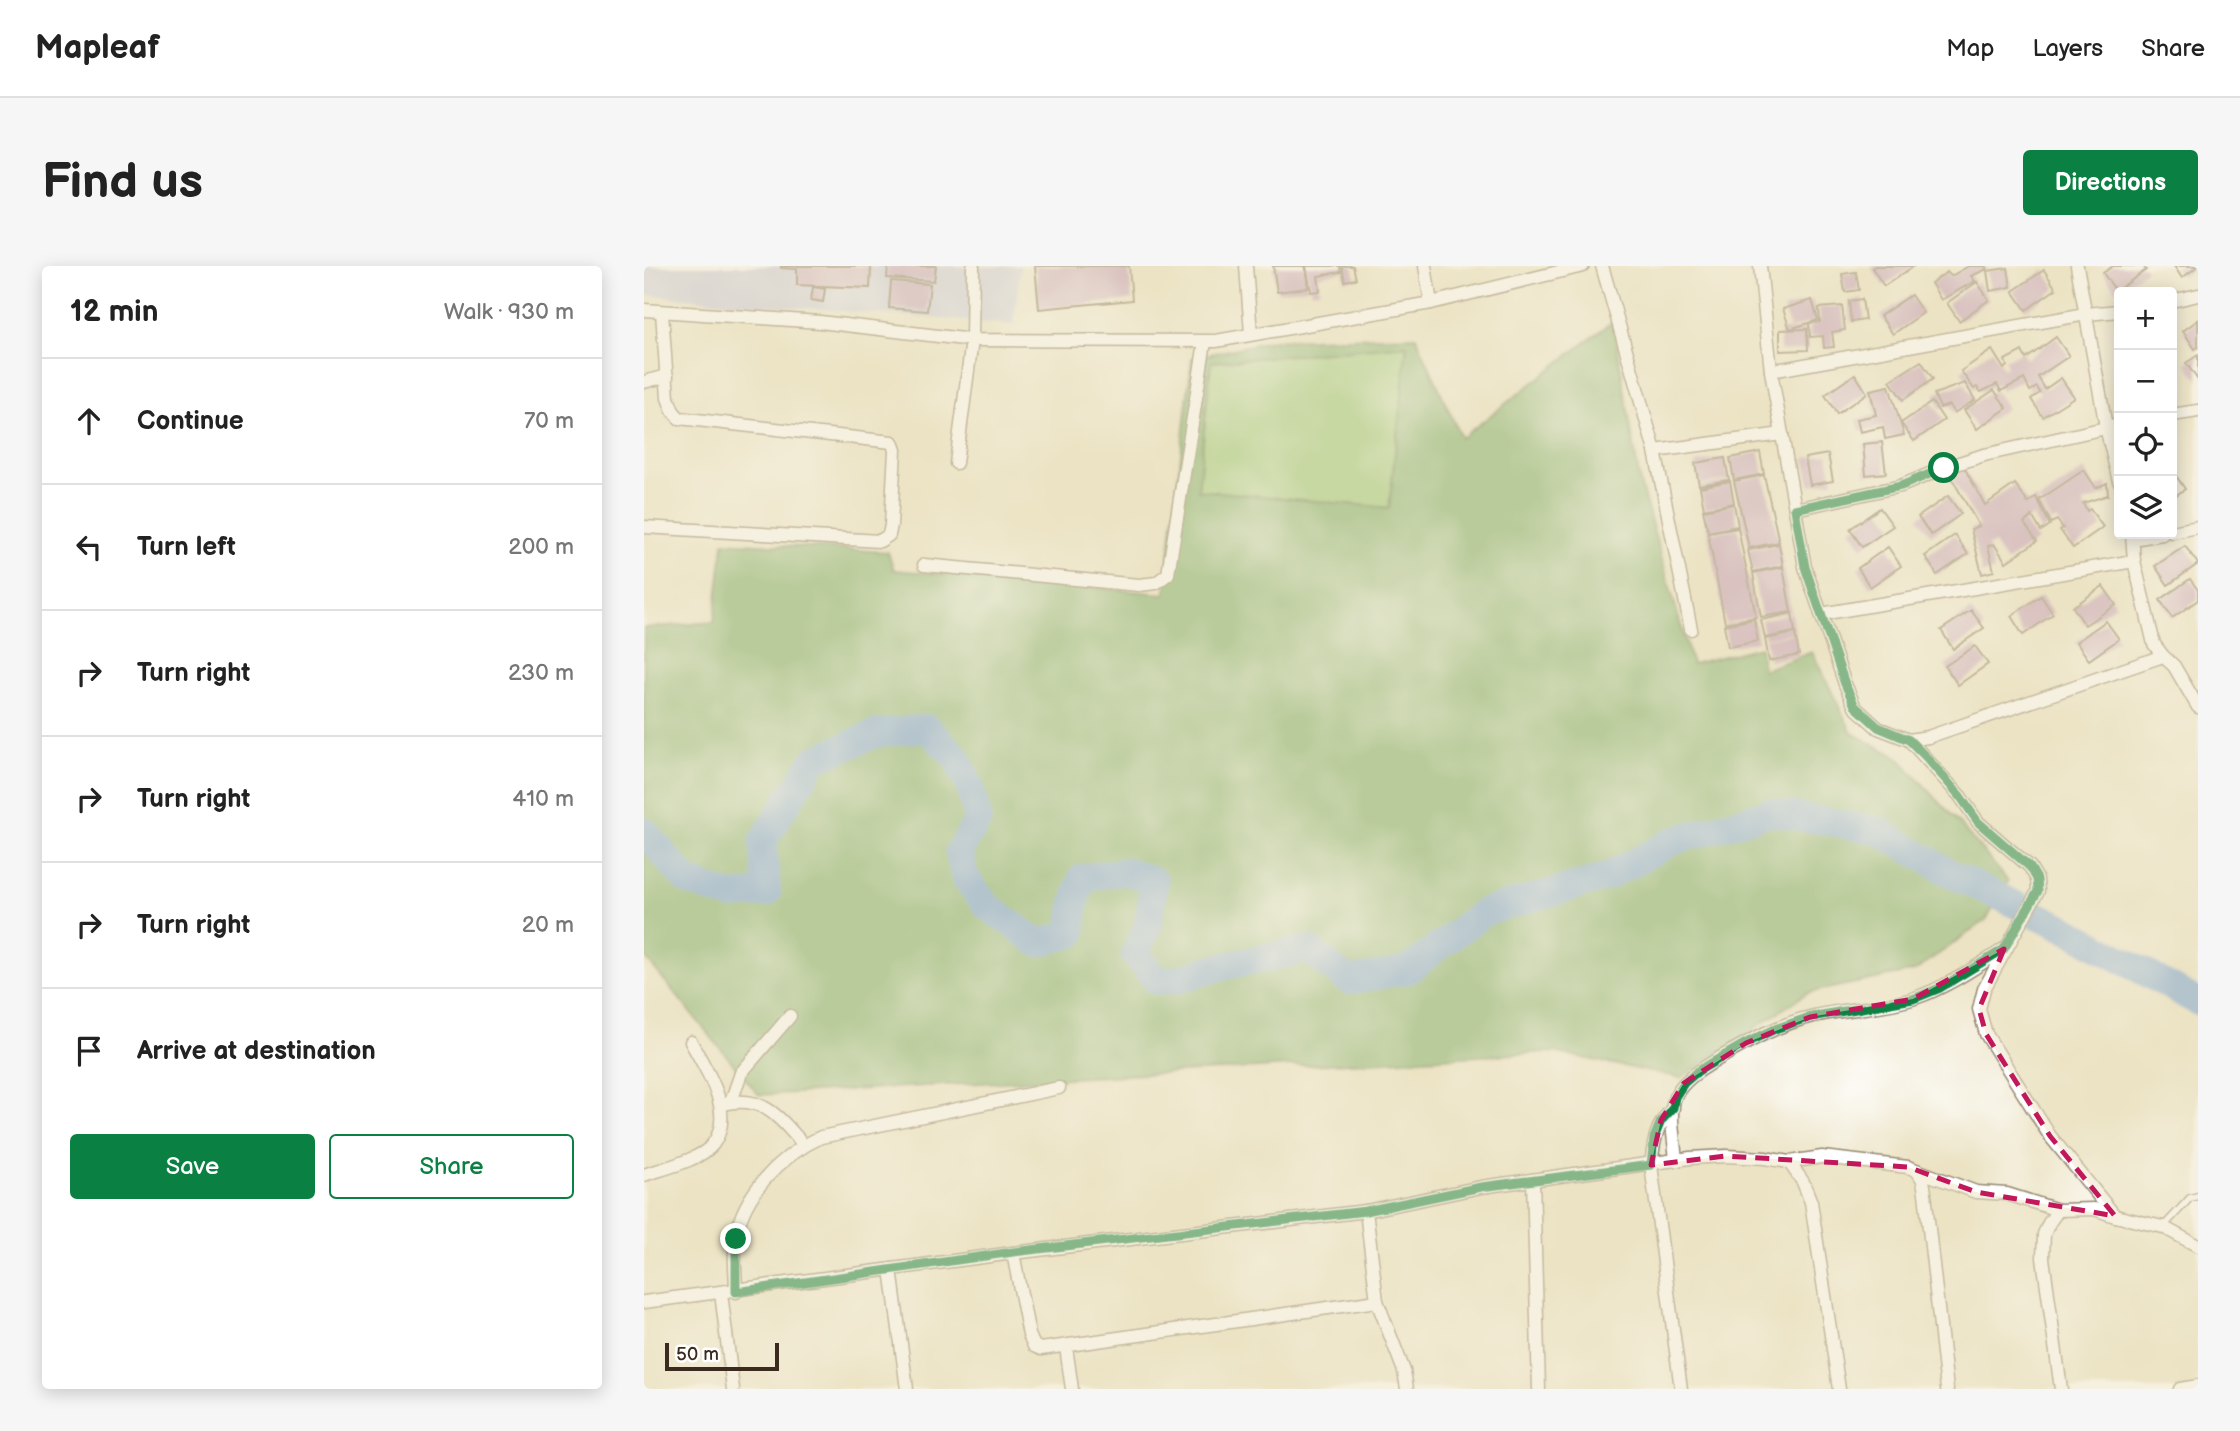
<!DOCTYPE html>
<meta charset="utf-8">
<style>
:root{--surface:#fff;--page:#f6f6f6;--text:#222;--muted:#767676;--line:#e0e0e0;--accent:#0b8043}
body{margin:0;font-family:"Balsamiq Sans",sans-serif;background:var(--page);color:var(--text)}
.controls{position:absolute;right:21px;top:21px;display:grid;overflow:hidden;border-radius:7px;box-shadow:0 4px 18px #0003}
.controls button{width:63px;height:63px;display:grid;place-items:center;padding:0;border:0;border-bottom:2px solid var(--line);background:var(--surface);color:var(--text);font:35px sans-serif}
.scale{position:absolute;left:21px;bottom:18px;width:114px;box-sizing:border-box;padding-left:7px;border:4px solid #3b2a1e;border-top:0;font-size:19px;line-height:24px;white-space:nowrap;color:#3b2a1e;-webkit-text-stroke:5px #fff;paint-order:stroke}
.stop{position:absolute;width:21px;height:21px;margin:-16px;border:5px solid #0b8043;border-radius:50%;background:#fff}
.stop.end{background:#0b8043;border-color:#fff;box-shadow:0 2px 7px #0008}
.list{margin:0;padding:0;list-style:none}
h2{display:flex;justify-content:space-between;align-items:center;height:91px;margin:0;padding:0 28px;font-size:30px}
h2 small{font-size:23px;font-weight:400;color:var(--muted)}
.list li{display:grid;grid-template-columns:46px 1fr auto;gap:21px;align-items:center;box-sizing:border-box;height:126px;padding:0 28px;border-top:2px solid var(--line)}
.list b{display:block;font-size:26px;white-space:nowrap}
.list em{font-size:23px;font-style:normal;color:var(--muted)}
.actions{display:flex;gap:14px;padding:21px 28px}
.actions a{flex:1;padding:16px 0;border:2px solid var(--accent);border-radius:7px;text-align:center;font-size:24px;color:var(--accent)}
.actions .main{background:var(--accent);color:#fff}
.icon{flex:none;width:38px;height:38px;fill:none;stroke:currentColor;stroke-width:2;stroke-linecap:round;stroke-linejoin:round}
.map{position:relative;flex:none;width:1554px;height:1123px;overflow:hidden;border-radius:7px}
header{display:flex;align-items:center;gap:42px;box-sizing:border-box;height:98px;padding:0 35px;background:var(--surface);border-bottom:2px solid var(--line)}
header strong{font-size:33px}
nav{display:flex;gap:38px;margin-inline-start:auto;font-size:24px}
.intro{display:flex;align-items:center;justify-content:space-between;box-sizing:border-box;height:168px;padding:0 42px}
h1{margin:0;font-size:49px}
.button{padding:18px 32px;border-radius:7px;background:var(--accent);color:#fff;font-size:24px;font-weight:700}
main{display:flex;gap:42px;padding:0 42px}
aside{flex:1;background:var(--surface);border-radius:7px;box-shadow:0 4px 18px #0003}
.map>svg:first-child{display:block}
</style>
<header>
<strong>Mapleaf</strong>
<nav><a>Map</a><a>Layers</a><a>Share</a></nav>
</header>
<div class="intro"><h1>Find us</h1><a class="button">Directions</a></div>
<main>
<aside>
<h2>12 min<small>Walk · 930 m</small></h2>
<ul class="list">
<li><svg class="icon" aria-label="ahead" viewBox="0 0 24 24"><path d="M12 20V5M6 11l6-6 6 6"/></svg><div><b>Continue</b></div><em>70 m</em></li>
<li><svg class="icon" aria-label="left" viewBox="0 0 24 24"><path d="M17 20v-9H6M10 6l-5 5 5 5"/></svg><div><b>Turn left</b></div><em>200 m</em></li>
<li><svg class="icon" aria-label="right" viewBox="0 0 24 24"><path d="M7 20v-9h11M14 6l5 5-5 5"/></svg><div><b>Turn right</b></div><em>230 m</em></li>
<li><svg class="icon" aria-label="right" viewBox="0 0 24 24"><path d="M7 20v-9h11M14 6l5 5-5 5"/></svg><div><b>Turn right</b></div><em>410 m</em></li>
<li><svg class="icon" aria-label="right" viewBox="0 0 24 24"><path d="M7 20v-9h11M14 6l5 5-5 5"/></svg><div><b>Turn right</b></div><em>20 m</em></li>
<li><svg class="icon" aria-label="arrive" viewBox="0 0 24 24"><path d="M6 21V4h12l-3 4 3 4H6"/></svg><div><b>Arrive at destination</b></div></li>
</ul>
<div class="actions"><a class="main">Save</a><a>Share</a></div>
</aside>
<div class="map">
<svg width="1554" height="1123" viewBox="0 0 1554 1123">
<rect width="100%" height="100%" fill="#fff"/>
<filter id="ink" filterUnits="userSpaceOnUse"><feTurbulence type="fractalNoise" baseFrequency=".0143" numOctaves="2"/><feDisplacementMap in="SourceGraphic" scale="14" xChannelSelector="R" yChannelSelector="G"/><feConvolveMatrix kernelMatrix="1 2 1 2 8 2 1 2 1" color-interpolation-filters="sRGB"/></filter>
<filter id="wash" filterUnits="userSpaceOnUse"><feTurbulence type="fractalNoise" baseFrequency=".00686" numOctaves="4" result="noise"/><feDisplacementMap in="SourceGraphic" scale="28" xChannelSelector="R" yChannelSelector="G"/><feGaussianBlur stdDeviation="1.57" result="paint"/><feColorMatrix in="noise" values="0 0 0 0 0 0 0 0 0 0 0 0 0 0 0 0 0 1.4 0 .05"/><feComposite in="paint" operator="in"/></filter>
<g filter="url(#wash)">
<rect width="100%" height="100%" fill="#ece3c4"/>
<polygon fill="#c2c2dc" points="0,0 377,0 369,59 0,29"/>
<polygon fill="#9ac978" stroke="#6a7a4b" stroke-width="2" points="763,79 745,242 554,225 567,96"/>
<path fill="#7bad68" stroke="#5b6c43" stroke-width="2" fill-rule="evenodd" d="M969,55L996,217L1048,398L1116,381L1119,404L1168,386L1208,467L1254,491L1315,557L1364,615L1342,654L1271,705L1163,727L1037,812L909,786L115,829L0,690V362L70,356L80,276L244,286L250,304L521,328L548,92L630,74L772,70L817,172ZM763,79L745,242L554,224L567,96Z"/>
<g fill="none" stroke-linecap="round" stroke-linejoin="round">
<polyline stroke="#6d9dd6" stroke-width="28" points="0,565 43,615 86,630 123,627 119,575 171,493 231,468 283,462 313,492 326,521 334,554 315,585 321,611 343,640 394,677 428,668 430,641 438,612 482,605 510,615 504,660 491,688 513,715 532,714 571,702 664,683 705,715 764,704 840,646 963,611 1029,575 1127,546 1233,564 1310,609 1422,663 1554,736"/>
</g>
<g id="blocks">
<g fill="#c29aba">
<polygon points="137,0 227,0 226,22 153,19 153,3 137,2"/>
<polygon points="244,0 292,0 290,15 243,12"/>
<polygon points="391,0 485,0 488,34 395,43"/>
<polygon points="629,0 661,0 664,22 633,26"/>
<polygon points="662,0 696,0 697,6 674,10 676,25 667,26"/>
<polygon points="698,0 709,0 712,13 701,15"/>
<polygon points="1231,0 1270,0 1240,20 1228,2"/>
<polygon points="1325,0 1341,0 1343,3 1327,10 1331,15 1297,34 1287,17 1303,6 1307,10"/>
<polygon points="1469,0 1499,0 1502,4 1472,25 1459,7"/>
<polygon points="1530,0 1554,0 1538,12"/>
<polygon points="1364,2 1367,21 1346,25 1343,5"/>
<polygon points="1400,4 1412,23 1382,44 1369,25"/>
<polygon points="1212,6 1215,24 1201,26 1198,8"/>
<polygon points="247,15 286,18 283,45 245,42"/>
<polygon points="1333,16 1345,34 1315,55 1303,37"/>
<polygon points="169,21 181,23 179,36 167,34"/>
<polygon points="1267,29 1279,47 1249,68 1236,50"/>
<polygon points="1218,33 1221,54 1207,56 1205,35"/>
<polygon points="1168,34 1174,54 1146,63 1139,43"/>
<polygon points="1198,40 1201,64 1188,66 1190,81 1180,82 1179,70 1166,71 1165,57 1176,56 1175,42"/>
<polygon points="1554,54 1554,81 1551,83 1539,65"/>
<polygon points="1163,63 1164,84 1136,85 1136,64"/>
<polygon points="1412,71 1425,90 1394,111 1401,123 1417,112 1430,131 1399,151 1387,133 1396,127 1393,121 1386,125 1380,113 1357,125 1353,118 1337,126 1333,121 1330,123 1317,105 1348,84 1360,103 1363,100 1361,94 1378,85 1382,93"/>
<polygon points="1554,89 1554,114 1542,97"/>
<polygon points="1277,95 1289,113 1259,134 1246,115"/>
<polygon points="1211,108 1223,127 1193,148 1181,129"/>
<polygon points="1321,117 1331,134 1310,147 1305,139 1296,142 1290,128"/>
<polygon points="1245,120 1260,169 1241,173 1239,161 1216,166 1213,153 1232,149 1226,124"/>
<polygon points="1350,124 1363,142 1333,163 1320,144"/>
<polygon points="1288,136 1300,154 1270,175 1257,157"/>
<polygon points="1238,176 1242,207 1222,209 1219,178"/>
<polygon points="1116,186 1120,208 1090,214 1086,192"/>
<polygon points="1184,188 1189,215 1166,219 1161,192"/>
<polygon points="1081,192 1085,214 1055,219 1051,197"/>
<polygon points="1320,201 1341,239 1371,218 1384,237 1392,231 1406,259 1397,265 1388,250 1380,257 1393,275 1362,296 1350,278 1344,280 1350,305 1338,308 1327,263 1335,260 1306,209"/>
<polygon points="1440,204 1452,222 1463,217 1464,229 1439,237 1443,245 1446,243 1459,261 1429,282 1416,264 1419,262 1413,254 1407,257 1395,234"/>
<polygon points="1528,204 1541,223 1528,232"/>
<polygon points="1120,209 1135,276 1105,282 1090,215"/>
<polygon points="1086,215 1090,237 1060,243 1056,221"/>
<polygon points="1304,230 1317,248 1287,269 1274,251"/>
<polygon points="1090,238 1094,260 1064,266 1059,244"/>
<polygon points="1236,242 1249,260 1218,281 1206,263"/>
<polygon points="1094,262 1112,351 1081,357 1064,267"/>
<polygon points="1311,269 1324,288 1293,309 1281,290"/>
<polygon points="1135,278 1139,300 1109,306 1104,284"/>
<polygon points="1541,280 1554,298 1524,319 1511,300"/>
<polygon points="1244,281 1257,300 1226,321 1214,302"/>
<polygon points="1139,301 1147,346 1117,351 1109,307"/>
<polygon points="1546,313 1554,324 1554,334 1528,352 1516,334"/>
<polygon points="1459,320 1472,339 1441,359 1429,341"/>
<polygon points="1397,330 1409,348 1379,369 1367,350"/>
<polygon points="1327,344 1340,362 1309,383 1297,364"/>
<polygon points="1148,347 1151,366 1121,372 1117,354"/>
<polygon points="1110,353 1114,375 1084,381 1080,359"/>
<polygon points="1462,355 1475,373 1445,394 1432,376"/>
<polygon points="1151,367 1155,389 1125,395 1121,373"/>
<polygon points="1331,380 1344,398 1314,419 1301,400"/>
</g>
</g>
</g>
<g filter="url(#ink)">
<use href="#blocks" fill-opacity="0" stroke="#948671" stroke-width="2"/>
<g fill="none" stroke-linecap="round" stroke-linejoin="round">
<defs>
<polyline id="service" points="1519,961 1546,932 1554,930"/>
<g id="minor">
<polyline points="602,0 607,68"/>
<polyline points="781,0 787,37"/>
<polyline points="958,0 1011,185 1047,363"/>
<polyline points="1116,0 1127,105 1161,301 1201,418 1211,441 1234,462 1265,474 1284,471 1519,390"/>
<polyline points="1433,0 1462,161 1475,215"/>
<polyline points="1528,35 1554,29"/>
<polyline points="0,44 176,56 328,74 572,75 787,37 939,0"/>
<polyline points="1127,105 1442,48 1475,45"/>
<polyline points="0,116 23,110"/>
<polyline points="1528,149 1554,145"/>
<polyline points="1011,185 1138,168"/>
<polyline points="312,197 328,74 329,0"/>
<polyline points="1151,243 1257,220 1300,202 1340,189 1475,159"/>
<polyline points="0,261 236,275 245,269 247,259 251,184 248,176 35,152 29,145 24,132 18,46"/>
<polyline points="1528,266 1554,261"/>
<polyline points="1488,268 1490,295 1510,378 1519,390 1530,400 1554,441"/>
<polyline points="1489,273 1518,268"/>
<polyline points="280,299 495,319 512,317 524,308 561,76"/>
<polyline points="1177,348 1490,295"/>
<polyline points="1265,474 1316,530 1334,556 1386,601 1393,613 1394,625 1340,723 1335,743 1342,768 1406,870 1471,950"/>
<polyline points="87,836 97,807 146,750"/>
<path d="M80,838C120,828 136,853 160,879"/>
<path d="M1029,842C1011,861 1010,874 1007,899L1037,1123"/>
<path d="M1032,895C1031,876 1024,849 1031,831C1039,813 1058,803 1074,793C1103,776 1133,759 1166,751C1200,742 1238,743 1271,732C1303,721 1332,701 1360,683"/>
<polyline points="1145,896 1159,916 1167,936 1195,1123"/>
<polyline points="1274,906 1279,914 1281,927 1303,1123"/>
<path d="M0,909C18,903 59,893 69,878C92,846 62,804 47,776"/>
<polyline points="889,914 895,1123"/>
<polyline points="1414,944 1405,957 1400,968 1399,992 1417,1123"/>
<polyline points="722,945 837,921 1046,892 1082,890 1121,892 1145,896 1178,891 1264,901 1332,926 1363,928 1414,944 1450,943 1471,950 1519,961 1554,980"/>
<polyline points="369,987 385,1069 390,1080 397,1083 733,1035"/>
<polyline points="247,1003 263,1123"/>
<path d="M92,1026C92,1008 89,988 92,971C99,927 138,889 177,871L415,822"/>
<polyline points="77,1027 89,1123"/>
<polyline points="0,1036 369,987 722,945 733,1035 760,1105 763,1123"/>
<polyline points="422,1081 428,1123"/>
<polyline points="1536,1123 1554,1120"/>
</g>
</defs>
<use href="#service" stroke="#948671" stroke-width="9"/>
<use href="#minor" stroke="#948671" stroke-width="15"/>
<use href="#service" stroke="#fff" stroke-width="6"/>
<use href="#minor" stroke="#fff" stroke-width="12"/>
</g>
</g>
<g fill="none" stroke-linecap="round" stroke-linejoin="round" filter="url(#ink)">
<polyline stroke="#0b8043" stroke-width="9" points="92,973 92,1026 369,986 722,945 837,921 1007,899 1010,872 1017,855 1029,842 1031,831 1040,817 1054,805 1102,777 1131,763 1166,751 1269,733 1296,722 1360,683 1394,625 1393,613 1386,601 1334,556 1316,530 1282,491 1265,474 1234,461 1211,440 1201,418 1161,301 1151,243 1257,220 1300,202"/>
</g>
<path d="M0 0H1554V1123H0ZM1360,683L1335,743L1342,768L1406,870L1471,950L1332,926L1264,901L1082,890L1007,899L1017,854L1040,817L1102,777L1166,751L1269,733Z" fill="#ece3c4" fill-opacity=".55" fill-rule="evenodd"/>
<path fill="none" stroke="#c2185b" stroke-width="5" stroke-dasharray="14 9" stroke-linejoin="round" d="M1360,683L1335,743L1342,768L1406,870L1471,950L1332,926L1264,901L1082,890L1007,899L1017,854L1040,817L1102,777L1166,751L1269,733Z"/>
</svg>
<div class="controls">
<button>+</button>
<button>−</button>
<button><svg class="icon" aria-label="locate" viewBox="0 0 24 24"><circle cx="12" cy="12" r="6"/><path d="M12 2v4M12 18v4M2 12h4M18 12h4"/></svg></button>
<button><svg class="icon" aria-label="layers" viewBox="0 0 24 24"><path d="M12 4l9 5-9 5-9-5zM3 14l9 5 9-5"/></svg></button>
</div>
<div class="scale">50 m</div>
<div class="stop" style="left:1300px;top:202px"></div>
<div class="stop end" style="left:92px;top:973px"></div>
</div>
</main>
